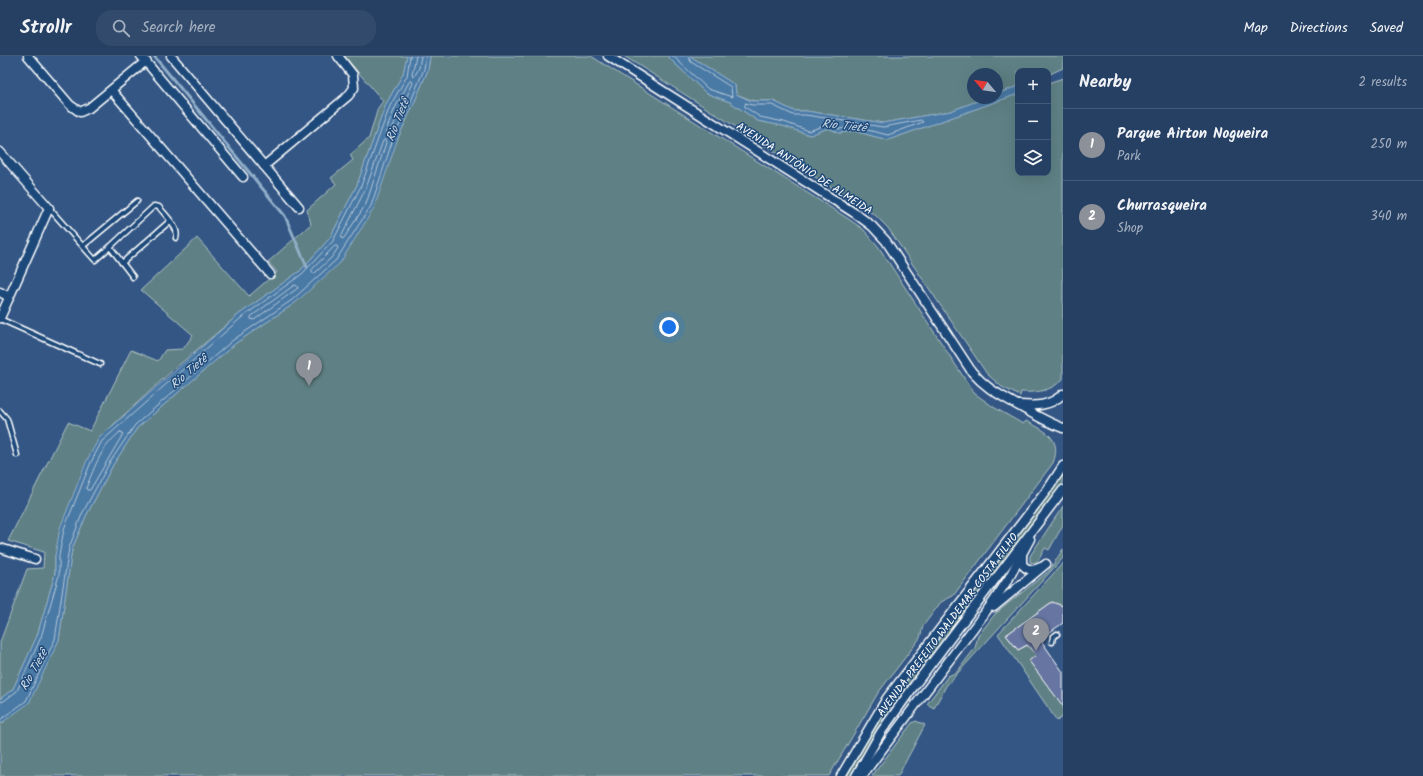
<!DOCTYPE html>
<meta charset="utf-8">
<style>
:root{--surface:#264064;--page:#324b6d;--text:#f1f3f6;--muted:#a4afbf;--line:#425978;--accent:#8c9099}
body{margin:0;font-family:Kalam,sans-serif;background:var(--page);color:var(--text)}
.controls{position:absolute;right:12px;top:12px;display:grid;overflow:hidden;border-radius:8px;box-shadow:0 4px 16px #0002}
.controls button{width:36px;height:36px;display:grid;place-items:center;padding:0;border:0;border-bottom:1px solid var(--line);background:var(--surface);color:var(--text);font:20px sans-serif}
.compass{position:absolute;left:967px;top:12px;width:36px;height:36px;border-radius:50%;background:var(--surface);box-shadow:0 4px 16px #0002;rotate:299deg}
.you{position:absolute;left:669px;top:271px;width:14px;height:14px;margin:-10px;border:3px solid #fff;border-radius:50%;background:#1a73e8;box-shadow:0 0 0 6px #1a73e833}
.badge{display:grid;place-items:center;width:26px;height:26px;border-radius:50%;background:var(--accent);color:#fff;font-size:13px;font-weight:700}
.pin{position:absolute;translate:-50% -33px;filter:drop-shadow(0 1px 2px #0008)}
.pin::after{content:'';position:absolute;top:21px;width:14px;height:12px;background:inherit;clip-path:polygon(0 0,100% 0,50% 100%)}
.list{margin:0;padding:0;list-style:none}
h2{display:flex;justify-content:space-between;align-items:center;height:52px;margin:0;padding:0 16px;font-size:17px}
h2 small{font-size:13px;font-weight:400;color:var(--muted)}
.list li{display:grid;grid-template-columns:26px 1fr auto;gap:12px;align-items:center;box-sizing:border-box;height:72px;padding:0 16px;border-top:1px solid var(--line)}
.list b{display:block;font-size:15px;white-space:nowrap}
.list p{margin:0;font-size:13px;white-space:nowrap;color:var(--muted)}
.list em{font-size:13px;font-style:normal;color:var(--muted)}
.icon{flex:none;width:22px;height:22px;fill:none;stroke:currentColor;stroke-width:2;stroke-linecap:round;stroke-linejoin:round}
.map{position:relative;flex:none;width:1063px;height:720px;overflow:hidden}
header{display:flex;align-items:center;gap:24px;box-sizing:border-box;height:56px;padding:0 20px;background:var(--surface);border-bottom:1px solid var(--line)}
header strong{font-size:19px}
nav{display:flex;gap:22px;margin-inline-start:auto;font-size:14px}
.search{width:280px;height:36px;background:var(--page);display:flex;align-items:center;gap:10px;box-sizing:border-box;padding:0 14px;border-radius:16px;color:var(--muted);font-size:15px}
main{display:flex}
aside{flex:1;background:var(--surface)}
.map>svg:first-child{display:block}
</style>
<header>
<strong>Strollr</strong>
<div class="search"><svg class="icon" aria-label="search" viewBox="0 0 24 24"><circle cx="10" cy="10" r="6"/><path d="M15 15l6 6"/></svg>Search here</div>
<nav><a>Map</a><a>Directions</a><a>Saved</a></nav>
</header>
<main>
<div class="map">
<svg width="1063" height="720" viewBox="0 0 1063 720">
<rect width="100%" height="100%" fill="#335685"/>
<filter id="ink" filterUnits="userSpaceOnUse"><feTurbulence type="fractalNoise" baseFrequency=".025" numOctaves="2"/><feDisplacementMap in="SourceGraphic" scale="8" xChannelSelector="R" yChannelSelector="G"/><feConvolveMatrix kernelMatrix="1 2 1 2 8 2 1 2 1" color-interpolation-filters="sRGB"/></filter>
<g filter="url(#ink)">
<g fill="#5f8185" stroke="#afc0c2">
<polygon points="344,0 407,0 403,18 386,48 357,129 330,182 300,215 238,259 173,314 99,382 55,500 55,518 37,580 13,633 0,643 0,586 27,513 43,512 44,496 8,485 68,366 90,375 131,294 158,305 165,294 183,293 193,279 141,234 197,182 249,240 277,216 268,206 311,168 307,154 336,128 331,122 353,104 350,99 369,82 378,52 383,45"/>
<path d="M430,0H591L847,162L863,173L878,190L974,337L995,352L1023,368L1026,365C1044,374 1063,382 1053,407L953,540L941,546L923,570L920,582L878,637L829,720H0V668L3,667L59,584L72,493L86,460L113,409L137,372L236,287L295,247L398,82L412,52L428,14Z"/>
<path d="M624,0H667L706,37L730,46L758,65L783,70L810,79L828,72L839,77L854,75L888,84L1018,38V117H1048V27L1063,22V323C1051,335 1038,337 1021,336L1020,340L1002,331L987,318L888,172L875,159Z"/>
<polygon points="690,0 1063,0 1063,12 1048,19 1048,15 1018,15 1018,30 997,38 997,18 973,18 973,42 985,42 951,55 883,67 806,55 794,55 773,45 754,45 736,38 735,29"/>
<polygon points="1063,419 1063,427 892,649 851,720 847,720 889,646"/>
<polygon points="1063,450 1063,469 1049,494 1045,492 1038,505 1034,507 1030,506 1030,500"/>
<polygon points="1063,493 1063,502 946,630 934,652 927,648 948,620 957,616 975,592 978,580 995,558 1049,515"/>
<polygon points="1063,507 1063,554 1057,548 1052,546 1006,579 1018,594 1040,583 1063,650 1063,660 1057,665 998,578"/>
<polygon points="916,665 925,669 898,720 872,720 912,667"/>
</g>
<g fill="#4979a5" stroke="#92afc9">
<polygon points="407,0 430,0 428,14 412,52 398,82 374,152 340,207 295,247 236,287 137,372 113,409 86,460 72,493 59,584 29,647 0,668 0,643 13,633 37,580 55,518 55,500 60,472 87,404 99,382 238,259 300,215 330,182 357,129 386,48 403,18"/>
<polygon points="667,0 690,0 735,29 736,38 751,45 773,45 794,55 806,55 883,67 951,55 985,42 997,42 997,38 1018,30 1018,38 888,84 854,75 839,77 828,72 810,79 783,70 758,65 730,46 706,37"/>
</g>
<g fill="none" stroke-linecap="round" stroke-linejoin="round">
<g stroke="#b6c9db" stroke-width="1">
<polyline points="416,0 412,19 414,21 419,12 421,0"/>
<polyline points="673,0 708,33 732,41 731,31 691,6 688,0"/>
<polygon points="412,25 413,27 390,77 387,78 386,75 395,52 409,26"/>
<polygon points="746,47 752,49 772,49 793,59 806,59 883,71 921,64 923,66 888,79 855,71 839,73 828,68 809,75 784,66 760,61 745,51"/>
<polygon points="385,84 386,87 366,148 344,182 342,183 341,181 366,132 383,85"/>
<polygon points="335,190 337,190 338,192 332,201 315,217 312,217 312,214"/>
<polygon points="295,229 297,230 298,232 254,264 251,263 251,261"/>
<path d="M120,376H122L123,378L90,434H87L86,432C96,408 100,393 120,376Z"/>
<polyline points="0,646 4,645 17,635 41,581 59,519 59,500 64,473 91,406 102,385 241,262 302,218 333,185 361,130 390,50 407,20 410,0"/>
<polyline points="0,664 26,645 55,583 69,492 82,458 110,406 135,369 233,284 292,244 336,204 371,150 394,80 409,50 424,13 426,0"/>
</g>
<polyline stroke="#92afc9" stroke-width="3" points="154,0 285,160 307,211"/>
</g>
<polygon fill="#6675a1" stroke="#fff" points="1052,546 1063,550 1063,567 1040,583 1063,616 1063,650 1029,605 1036,599 1027,589 1018,594 1006,579"/>
<g fill="none" stroke-linecap="round" stroke-linejoin="round">
<defs>
<g id="service">
<polyline points="49,152 95,204 110,191"/>
<polyline points="83,190 137,145"/>
<polyline points="122,207 170,165"/>
<path d="M133,221L110,191L154,150L159,151C165,159 180,172 176,182"/>
<polyline points="0,263 100,308"/>
<polyline points="0,355 7,363 17,399"/>
<polyline points="1052,586 1053,581 1057,578"/>
</g>
<g id="minor">
<polyline points="28,0 70,49 80,56 89,52 146,5"/>
<polyline points="141,0 243,121"/>
<polyline points="171,0 299,151"/>
<path d="M608,0L856,158L872,170L886,185L972,316C988,334 999,338 1019,350C1033,358 1047,366 1063,372"/>
<polyline points="112,35 270,218"/>
<polyline points="0,96 49,152 0,262"/>
<polyline points="264,110 348,40 354,32 353,19 338,0"/>
<polyline points="0,236 9,241"/>
<path d="M1018,349C1036,350 1049,351 1063,338"/>
<polyline points="0,492 35,503"/>
<path d="M1022,500V508C1027,515 1034,515 1041,511"/>
<polyline points="994,551 1046,508"/>
<polyline points="841,720 887,642 1050,430 1063,410"/>
<polyline points="856,720 881,676 914,630 1063,434"/>
<polyline points="862,720 993,546 1009,522 1030,483"/>
</g>
</defs>
<use href="#service" stroke="#fff" stroke-width="7"/>
<use href="#minor" stroke="#fff" stroke-width="11"/>
<use href="#service" stroke="#1f4a7a" stroke-width="4"/>
<use href="#minor" stroke="#1f4a7a" stroke-width="8"/>
</g>
</g>
<g text-anchor="middle" dominant-baseline="central" stroke-width="3" stroke-linejoin="round" paint-order="stroke">
<g font-size="11" fill="#fff" stroke="#1f4a7a">
<text transform="translate(804 113) rotate(33)">AVENIDA ANTÔNIO DE ALMEIDA</text>
<text transform="translate(948 569) rotate(-53)">AVENIDA PREFEITO WALDEMAR COSTA FILHO</text>
</g>
<g font-size="12" font-style="italic" fill="#d2dee8" stroke="#1f4a7a">
<text transform="translate(398 64) rotate(-69)">Rio Tietê</text>
<text transform="translate(844 70) rotate(6)">Rio Tietê</text>
<text transform="translate(189 316) rotate(-41)">Rio Tietê</text>
<text transform="translate(34 614) rotate(-61)">Rio Tietê</text>
</g>
</g>
</svg>
<div class="controls">
<button>+</button>
<button>−</button>
<button><svg class="icon" aria-label="layers" viewBox="0 0 24 24"><path d="M12 4l9 5-9 5-9-5zM3 14l9 5 9-5"/></svg></button>
</div>
<svg class="compass" viewBox="-18 -18 36 36"><path d="M0-13l5 13h-10z" fill="#e53935"/><path d="M0 13l5-13h-10z" fill="#a4afbf"/></svg>
<div class="you"></div>
<div class="pin badge" style="left:309px;top:330px">1</div>
<div class="pin badge" style="left:1036px;top:595px">2</div>
</div>
<aside>
<h2>Nearby<small>2 results</small></h2>
<ul class="list">
<li><span class="badge">1</span><div><b>Parque Airton Nogueira</b><p>Park</p></div><em>250 m</em></li>
<li><span class="badge">2</span><div><b>Churrasqueira</b><p>Shop</p></div><em>340 m</em></li>
</ul>
</aside>
</main>
